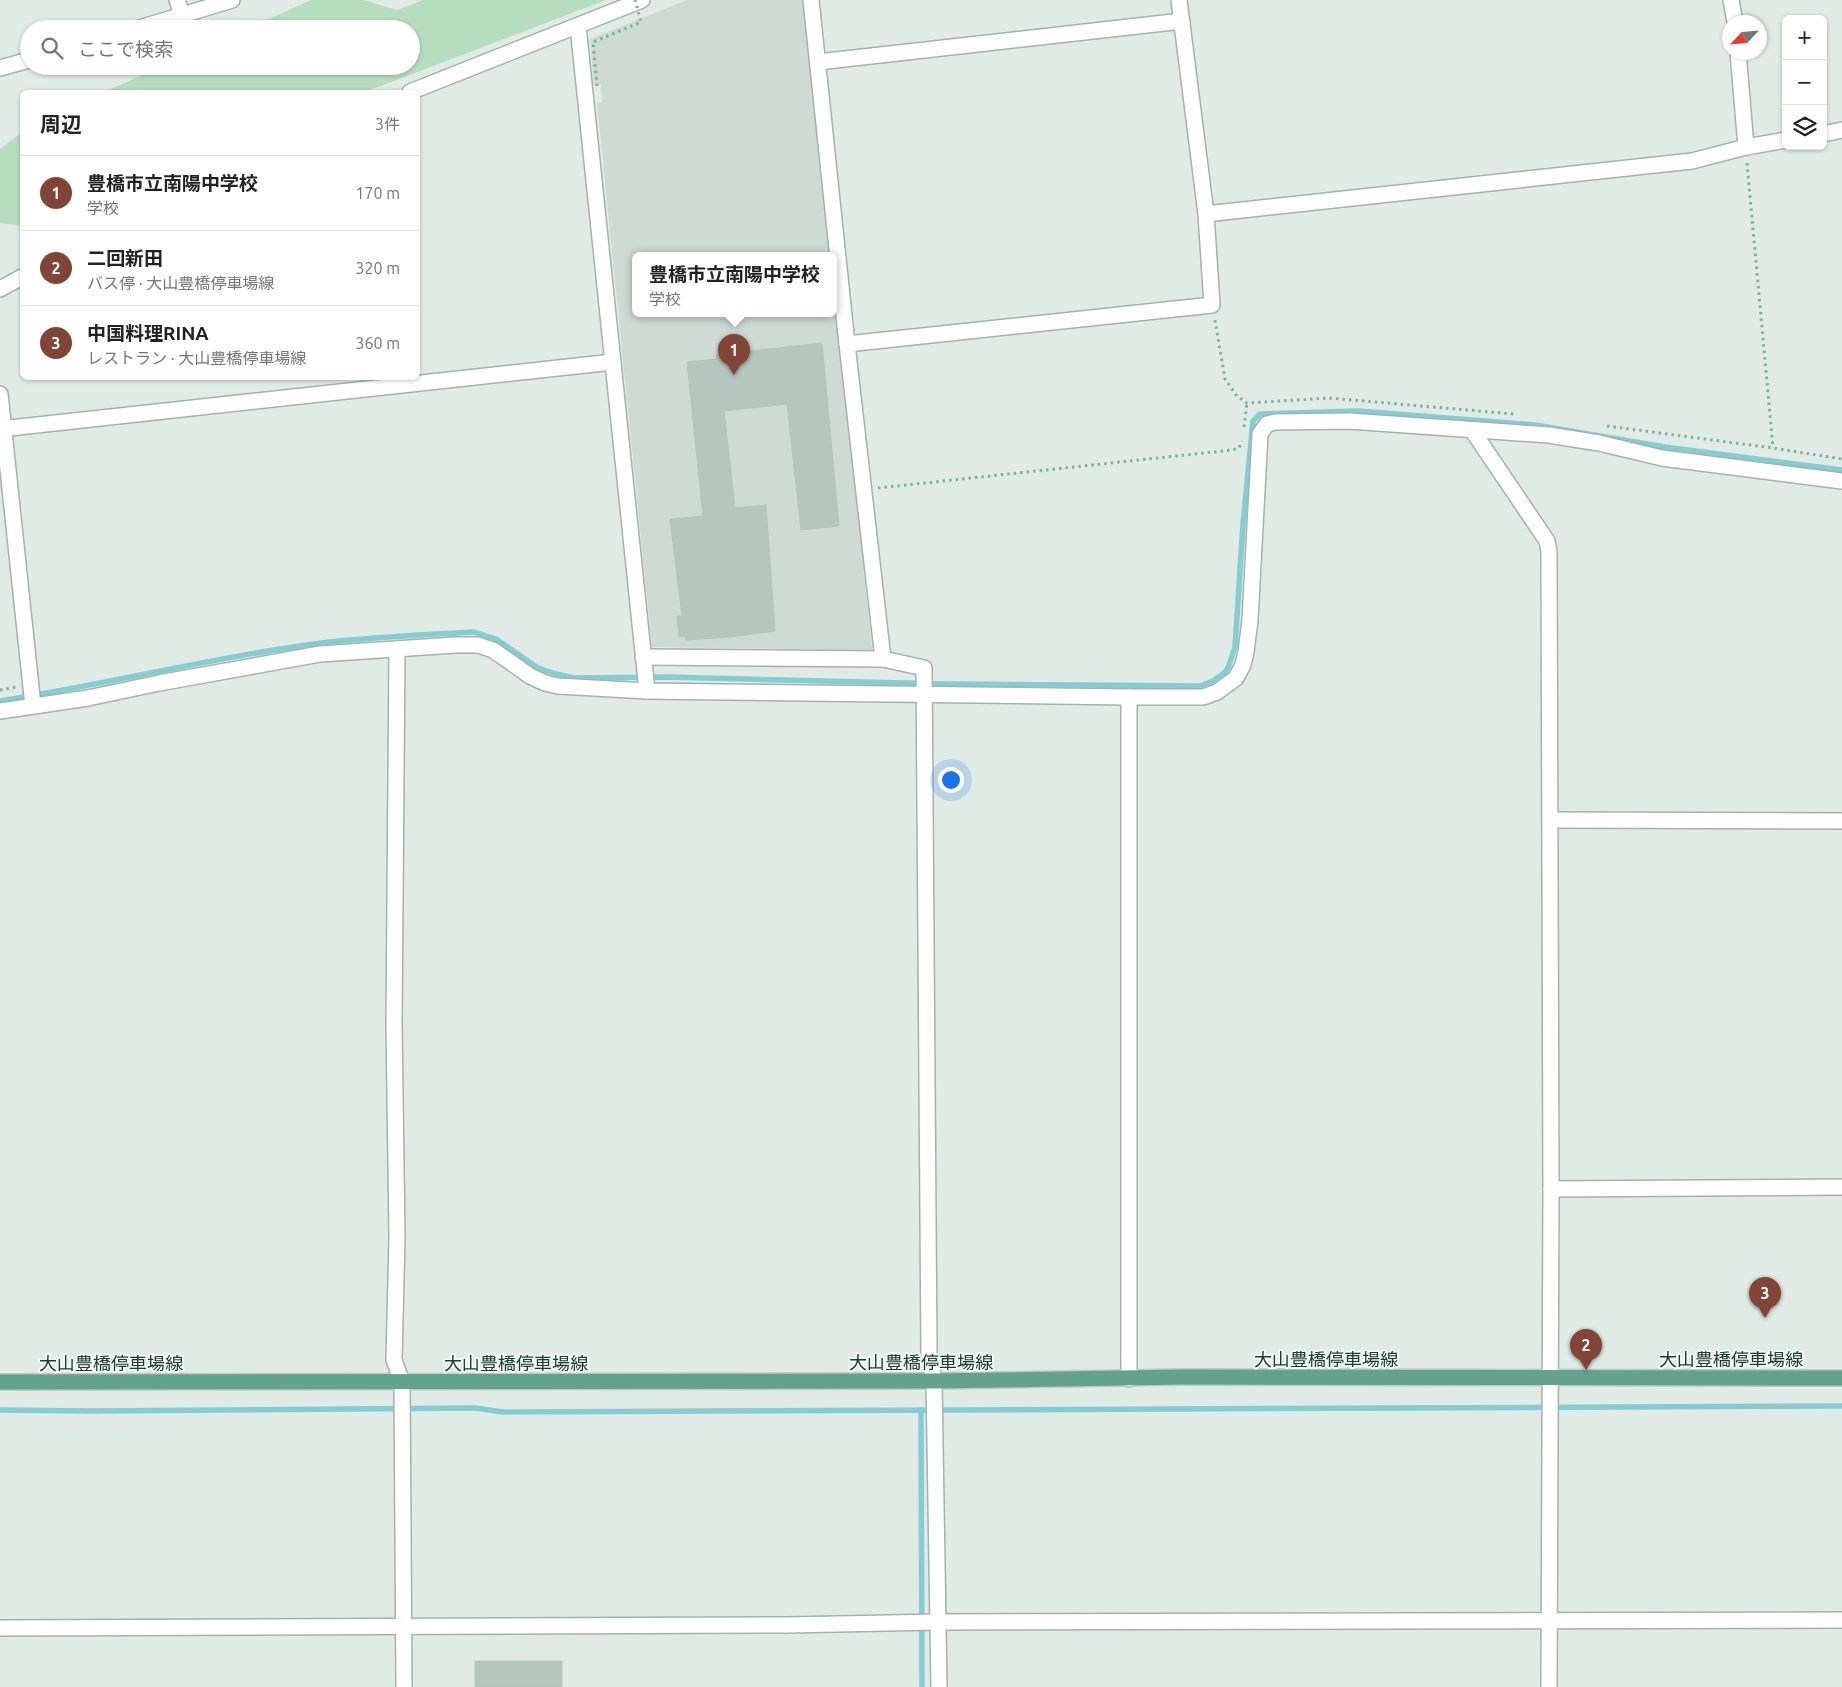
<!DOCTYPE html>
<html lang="ja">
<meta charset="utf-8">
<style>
:root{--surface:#fff;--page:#f6f6f6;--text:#222;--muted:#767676;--line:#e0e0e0;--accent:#814538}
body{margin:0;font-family:Ubuntu,"Noto Sans JP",sans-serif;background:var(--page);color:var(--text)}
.controls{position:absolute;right:15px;top:15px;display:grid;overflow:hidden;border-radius:8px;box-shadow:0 1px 4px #0004}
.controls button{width:45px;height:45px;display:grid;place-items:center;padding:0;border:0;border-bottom:1px solid var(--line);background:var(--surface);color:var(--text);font:25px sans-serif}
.compass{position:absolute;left:1722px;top:15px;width:45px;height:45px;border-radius:50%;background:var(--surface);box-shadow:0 1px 4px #0004;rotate:244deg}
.you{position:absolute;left:950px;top:779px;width:18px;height:18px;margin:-12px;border:4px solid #fff;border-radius:50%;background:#1a73e8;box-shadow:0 0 0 8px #1a73e833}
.badge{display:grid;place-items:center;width:32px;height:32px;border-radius:50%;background:var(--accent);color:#fff;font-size:16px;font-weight:700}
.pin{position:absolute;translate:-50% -41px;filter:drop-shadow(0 1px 2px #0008)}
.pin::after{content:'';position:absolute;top:26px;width:18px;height:15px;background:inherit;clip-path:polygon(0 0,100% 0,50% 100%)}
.popup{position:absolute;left:632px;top:252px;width:205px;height:65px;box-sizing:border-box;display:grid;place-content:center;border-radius:8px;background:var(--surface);filter:drop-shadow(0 1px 4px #0005);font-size:16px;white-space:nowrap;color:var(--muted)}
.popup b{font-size:19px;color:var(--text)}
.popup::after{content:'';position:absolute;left:50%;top:100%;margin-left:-10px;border:10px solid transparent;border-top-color:var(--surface)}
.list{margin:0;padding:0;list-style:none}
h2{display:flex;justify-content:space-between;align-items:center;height:65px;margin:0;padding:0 20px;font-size:21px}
h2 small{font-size:16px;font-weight:400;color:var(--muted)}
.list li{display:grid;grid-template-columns:32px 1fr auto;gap:15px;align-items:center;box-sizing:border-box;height:75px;padding:0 20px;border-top:1px solid var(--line)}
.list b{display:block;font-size:19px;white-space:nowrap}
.list p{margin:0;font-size:16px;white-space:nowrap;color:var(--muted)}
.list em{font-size:16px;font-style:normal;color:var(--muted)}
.icon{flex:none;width:28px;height:28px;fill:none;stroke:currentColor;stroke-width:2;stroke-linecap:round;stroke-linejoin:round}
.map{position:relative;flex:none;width:1842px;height:1687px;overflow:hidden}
.search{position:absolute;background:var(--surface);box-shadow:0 1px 4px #0004;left:20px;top:20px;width:400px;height:55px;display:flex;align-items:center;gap:12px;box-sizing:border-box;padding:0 18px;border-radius:28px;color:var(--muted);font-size:19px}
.panel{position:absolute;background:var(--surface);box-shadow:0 1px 4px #0004;left:20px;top:90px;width:400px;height:290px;border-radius:8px}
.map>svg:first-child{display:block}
</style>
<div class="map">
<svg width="1842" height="1687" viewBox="0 0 1842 1687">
<rect width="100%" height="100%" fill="#e0ebe5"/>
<polygon fill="#cedbd4" points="687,0 803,0 830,256 635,256 635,314 833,314 833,278 872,650 652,647 597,103 602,103 601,84 594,84 590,39"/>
<g fill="#b7ddbf">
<polygon points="311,0 364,0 397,10 423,0 606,0 365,92 104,92 163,66 411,66 411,29 247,29"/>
<polygon points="22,132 22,226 0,223 0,149"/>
</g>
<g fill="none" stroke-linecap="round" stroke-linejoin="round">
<g stroke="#85ccd3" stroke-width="5.5">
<path d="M0,701C108,684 214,657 322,643C372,637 424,635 474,632L496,639L538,668L556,674L574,678L667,677L946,684L1200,686L1213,681L1224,673L1228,668L1235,647L1243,524L1253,421L1260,414L1358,411L1535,425L1665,447L1842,470"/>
<polyline points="0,1410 91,1411 475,1408 503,1412 1842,1406"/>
<polyline points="921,1410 922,1687"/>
</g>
</g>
<g fill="#b5c6be" stroke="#b2c5bc">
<polygon points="822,343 839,526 801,530 787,404 724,411 735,508 766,505 775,631 730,637 686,640 685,636 679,637 677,616 682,616 670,519 703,516 687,362 716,359 716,355"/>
<rect x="475" y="1661" width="87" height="26"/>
</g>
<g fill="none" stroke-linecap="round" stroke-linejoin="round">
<defs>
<g id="minor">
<polyline points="177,0 182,15"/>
<polyline points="811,0 847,344 883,659 924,668 929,1354 934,1381 939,1687"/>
<polyline points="1731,0 1735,22"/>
<polyline points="578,26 647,691"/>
<polyline points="136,29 232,0"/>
<polyline points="1738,52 1746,147"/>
<polyline points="818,62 1182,21"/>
<polyline points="0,68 29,60"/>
<polyline points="410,92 642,0"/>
<polyline points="1823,134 1842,130"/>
<polyline points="1206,214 1692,161 1746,147 1786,140"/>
<polyline points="0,289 22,277"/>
<polyline points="847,344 1212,305 1206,214 1179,0"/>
<polyline points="0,394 33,706"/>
<polyline points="0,429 613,362"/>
<polyline points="1472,430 1547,541 1549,551 1551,1189 1549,1687"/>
<polyline points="397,649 394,1024 397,1237 394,1360 402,1382 404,1687"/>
<polyline points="643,657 883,659"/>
<polyline points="1129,697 1129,1379"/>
<polyline points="0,711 88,698 159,683 320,654 455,645 478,645 493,650 530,676 545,683 558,686 647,691 1129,697 1203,697 1217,692 1236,678 1243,665 1246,652 1250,620 1260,434 1267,424 1276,422 1349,421 1549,435 1599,443 1662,458 1842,481"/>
<polyline points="1550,820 1842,821"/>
<polyline points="1551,1189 1842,1187"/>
<polyline points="0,1628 787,1625 939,1622 1842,1620"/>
</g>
<polyline id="major" points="0,1382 934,1381 1183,1377 1842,1378"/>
</defs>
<use href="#minor" stroke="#a3b3ac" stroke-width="18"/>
<use href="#major" stroke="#c1c8c6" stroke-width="18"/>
<g stroke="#7fb09d" stroke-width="3" stroke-dasharray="2.5 4" stroke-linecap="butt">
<polyline points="1747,163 1773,448"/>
<polyline points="1215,320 1225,379 1237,396 1247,403 1329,398 1514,414"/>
<polyline points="1607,426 1773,448 1842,459"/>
<polyline points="1244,427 1247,403"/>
<polyline points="878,488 1232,450 1239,448 1242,441"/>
<polyline points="0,690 17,687"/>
</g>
<use href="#minor" stroke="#fff" stroke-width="15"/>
<use href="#major" stroke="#63a28d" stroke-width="15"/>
<polyline stroke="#7fb09d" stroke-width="3" stroke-dasharray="2.5 4" stroke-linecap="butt" points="597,86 593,42 641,22 635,0"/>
</g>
<g text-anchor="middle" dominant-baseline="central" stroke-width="4" stroke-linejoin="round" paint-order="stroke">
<g font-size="18" fill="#203c32" stroke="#f0f8f3">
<text x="1326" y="1359">大山豊橋停車場線</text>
<text x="1731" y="1359">大山豊橋停車場線</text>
<text x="921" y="1362">大山豊橋停車場線</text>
<text x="111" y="1363">大山豊橋停車場線</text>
<text x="516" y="1363">大山豊橋停車場線</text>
</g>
</g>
</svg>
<div class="controls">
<button>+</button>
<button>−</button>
<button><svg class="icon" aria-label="layers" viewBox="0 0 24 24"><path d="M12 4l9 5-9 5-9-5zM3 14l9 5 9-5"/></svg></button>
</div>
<svg class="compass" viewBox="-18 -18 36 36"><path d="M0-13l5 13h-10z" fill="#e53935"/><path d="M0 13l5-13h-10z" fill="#767676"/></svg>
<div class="you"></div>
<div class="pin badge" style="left:734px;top:375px">1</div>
<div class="popup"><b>豊橋市立南陽中学校</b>学校</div>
<div class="pin badge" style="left:1586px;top:1370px">2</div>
<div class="pin badge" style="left:1765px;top:1318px">3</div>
<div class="search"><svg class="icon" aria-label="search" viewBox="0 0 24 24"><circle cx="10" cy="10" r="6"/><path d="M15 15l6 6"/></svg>ここで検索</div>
<section class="panel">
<h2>周辺<small>3件</small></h2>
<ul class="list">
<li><span class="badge">1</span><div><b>豊橋市立南陽中学校</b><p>学校</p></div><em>170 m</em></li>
<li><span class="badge">2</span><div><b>二回新田</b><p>バス停 · 大山豊橋停車場線</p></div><em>320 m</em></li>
<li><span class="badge">3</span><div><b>中国料理RINA</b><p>レストラン · 大山豊橋停車場線</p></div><em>360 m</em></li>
</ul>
</section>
</div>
